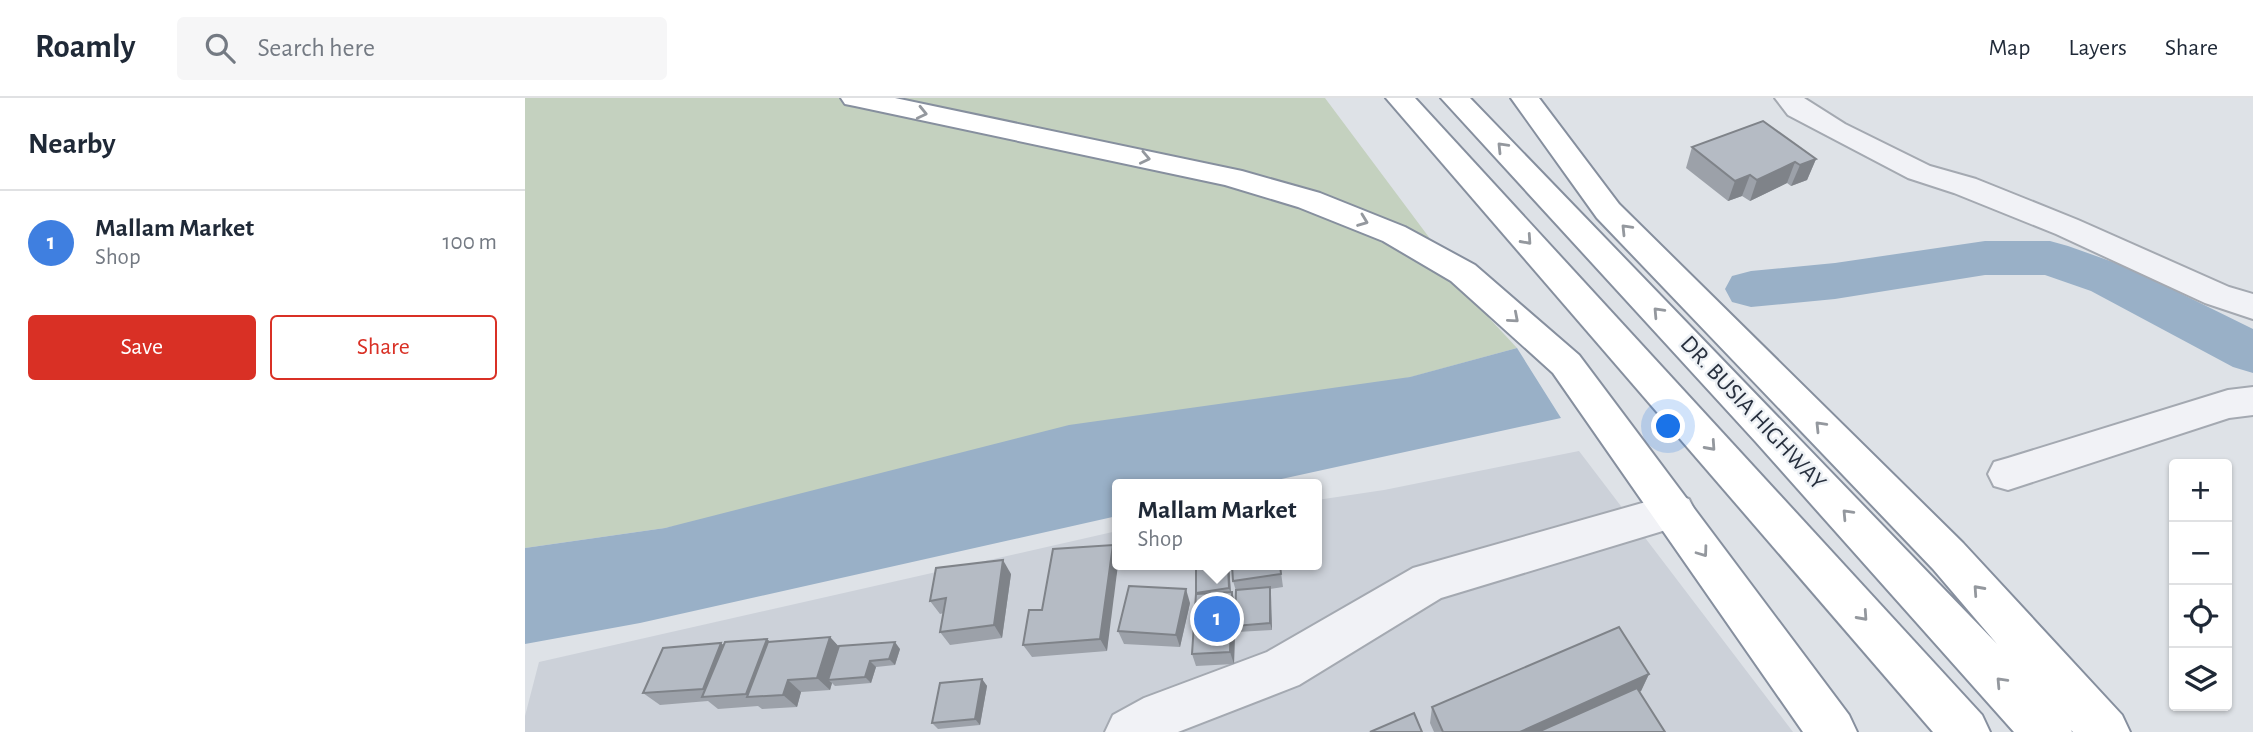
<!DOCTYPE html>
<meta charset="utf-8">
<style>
:root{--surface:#fff;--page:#f6f6f7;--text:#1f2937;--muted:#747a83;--line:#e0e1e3;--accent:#d93025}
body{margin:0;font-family:"Alegreya Sans",sans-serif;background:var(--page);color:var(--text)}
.controls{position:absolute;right:21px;bottom:21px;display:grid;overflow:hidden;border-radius:7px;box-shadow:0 2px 5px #0004}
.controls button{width:63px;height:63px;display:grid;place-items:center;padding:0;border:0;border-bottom:2px solid var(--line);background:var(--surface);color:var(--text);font:35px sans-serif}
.you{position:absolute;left:1144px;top:329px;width:24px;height:24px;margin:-18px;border:5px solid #fff;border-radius:50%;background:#1a73e8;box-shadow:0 0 0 10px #1a73e833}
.badge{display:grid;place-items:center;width:46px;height:46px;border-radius:50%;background:var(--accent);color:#fff;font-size:23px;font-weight:700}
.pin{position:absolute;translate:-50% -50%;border:4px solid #fff;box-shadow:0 2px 7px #0006}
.popup{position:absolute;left:587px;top:381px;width:210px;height:91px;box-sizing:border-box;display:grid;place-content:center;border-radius:7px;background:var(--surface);filter:drop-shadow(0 2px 5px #0005);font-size:23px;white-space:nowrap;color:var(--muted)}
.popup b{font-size:26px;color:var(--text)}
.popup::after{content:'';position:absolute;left:50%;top:100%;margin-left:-14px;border:14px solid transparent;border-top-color:var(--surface)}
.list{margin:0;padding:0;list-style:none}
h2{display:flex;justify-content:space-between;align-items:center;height:91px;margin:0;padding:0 28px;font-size:30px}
h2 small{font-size:23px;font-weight:400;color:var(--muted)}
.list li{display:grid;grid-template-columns:46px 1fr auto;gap:21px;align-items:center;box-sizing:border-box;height:105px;padding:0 28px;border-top:2px solid var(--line)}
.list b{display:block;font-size:26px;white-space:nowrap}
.list p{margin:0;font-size:23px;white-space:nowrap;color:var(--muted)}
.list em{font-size:23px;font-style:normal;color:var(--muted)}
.actions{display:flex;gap:14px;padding:21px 28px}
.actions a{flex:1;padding:16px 0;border:2px solid var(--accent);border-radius:7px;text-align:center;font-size:24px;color:var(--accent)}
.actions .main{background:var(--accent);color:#fff}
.icon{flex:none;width:38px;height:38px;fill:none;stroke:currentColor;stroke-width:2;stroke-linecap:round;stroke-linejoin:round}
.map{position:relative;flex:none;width:1728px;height:634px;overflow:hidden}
header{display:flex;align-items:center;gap:42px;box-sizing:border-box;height:98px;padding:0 35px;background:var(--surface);border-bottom:2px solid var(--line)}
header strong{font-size:33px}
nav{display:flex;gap:38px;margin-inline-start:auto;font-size:24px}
.search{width:490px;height:63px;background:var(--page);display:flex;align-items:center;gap:18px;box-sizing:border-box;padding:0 24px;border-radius:7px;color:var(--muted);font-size:26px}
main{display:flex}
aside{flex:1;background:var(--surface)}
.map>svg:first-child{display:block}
</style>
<header>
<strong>Roamly</strong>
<div class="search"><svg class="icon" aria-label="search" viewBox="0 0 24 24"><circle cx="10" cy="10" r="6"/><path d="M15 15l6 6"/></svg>Search here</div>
<nav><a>Map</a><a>Layers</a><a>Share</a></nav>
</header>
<main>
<aside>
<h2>Nearby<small></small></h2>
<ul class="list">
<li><span class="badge" style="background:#3f7fe0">1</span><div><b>Mallam Market</b><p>Shop</p></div><em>100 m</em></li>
</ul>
<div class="actions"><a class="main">Save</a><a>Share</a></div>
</aside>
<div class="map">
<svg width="1728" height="634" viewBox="0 0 1728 634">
<rect width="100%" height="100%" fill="#dee2e7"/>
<polygon fill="#ccd1d9" points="1054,353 1268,634 0,634 0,618 14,564 592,433 592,467 792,467 792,402 859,392"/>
<polygon fill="#c4d1bf" points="0,0 800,0 965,221 992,250 886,279 140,430 0,450"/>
<polygon fill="#99b0c7" points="992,250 1036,320 733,386 592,386 592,418 115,525 0,546 0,450 140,430 544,327 885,279"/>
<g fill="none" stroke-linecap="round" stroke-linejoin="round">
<polygon fill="#99b0c7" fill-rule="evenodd" points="1460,143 1525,143 1543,148 1602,169 1728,231 1728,275 1708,269 1566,193 1520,177 1460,177 1310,201 1226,209 1207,204 1200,191 1207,178 1226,173 1310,165"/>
<defs>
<g id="minor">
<polygon points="1250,0 1279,0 1320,26 1405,68 1451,81 1553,122 1704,189 1728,196 1728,221 1680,205 1531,136 1429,95 1383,80 1263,17"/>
<polygon points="1728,289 1728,317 1704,320 1483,392 1469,388 1463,376 1469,364 1483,360 1703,292"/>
<polygon points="1149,396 1164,401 1170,413 1164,425 916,500 774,587 653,634 580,634 588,617 619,600 742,554 888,470"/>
</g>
<g id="highway">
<polygon points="316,0 370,0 717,73 795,95 880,129 950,167 1054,257 1324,617 1332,634 1278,634 1028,275 926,183 858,143 773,109 700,87 330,8 320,6"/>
<polygon points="861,0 890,0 1457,617 1465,634 1408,634"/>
<polygon points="916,0 945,0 1472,546 1408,471 1072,120 986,0 1014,0 1094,106 1438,445 1597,617 1605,634 1548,634 1546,632 1547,634 1489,634 1230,343"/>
</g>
</defs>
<use href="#minor" stroke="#a4a9b1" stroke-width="4"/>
<use href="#highway" stroke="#868f9e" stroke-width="4"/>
<use href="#minor" fill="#f1f2f6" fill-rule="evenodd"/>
<use href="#highway" fill="#fff" fill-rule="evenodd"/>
</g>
<g fill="#9ca1a9">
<polygon points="1167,49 1291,61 1282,82 1266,88 1262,85 1225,103 1217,98 1203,103 1161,70"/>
<polygon points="588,447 582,553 507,559 498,547 517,512"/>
<polygon points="704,467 706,494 711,506 711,493 708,483 707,467 755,467 758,489 745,491 747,532 712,534 710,528 710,516 709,566 671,568 667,556 671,495"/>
<polygon points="486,476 477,540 425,547 415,534 419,515 415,516 405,503"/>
<polygon points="665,505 655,549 599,546 593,533"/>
<polygon points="305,539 314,549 375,551 370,567 351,569 346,585 310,588 307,585 305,592 276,594 272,609 237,611 233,608 193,611 183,603 135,607 118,595 196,545 198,547 242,541 245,544"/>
<polygon points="1124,576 1116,593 1114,594 1140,634 909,634 905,625 907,609"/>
<polygon points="457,581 462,588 455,627 413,631 407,625"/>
</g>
<g fill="#7f8389">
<polygon points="1291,61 1282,82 1266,88 1275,67"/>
<polygon points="1270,64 1262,85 1225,103 1232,82"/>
<polygon points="1225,77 1217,98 1203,103 1210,83"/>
<polygon points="588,447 592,457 593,467 582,553 575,541"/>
<polygon points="478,462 486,476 477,540 469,527"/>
<polygon points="703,467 704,467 706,497 704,490"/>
<polygon points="745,489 746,496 747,532 745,525"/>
<polygon points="661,491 665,505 655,549 651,537"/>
<polygon points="707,494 711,507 709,566 705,554"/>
<polygon points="305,539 317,552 303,582 307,585 305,592 292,580"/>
<polygon points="242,541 256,554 226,599 221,596"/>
<polygon points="370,544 375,551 370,567 364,561"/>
<polygon points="196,545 211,558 188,598 178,591"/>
<polygon points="345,563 351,569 346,585 340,579"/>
<polygon points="1124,576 1116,593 1025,634 995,634"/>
<polygon points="457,581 462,588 455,627 450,621"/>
<polygon points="263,582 276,594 272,609 258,597"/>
</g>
<g fill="#b5bbc4" stroke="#7f8389" stroke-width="2">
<polygon points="1238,23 1291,61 1275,67 1270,64 1232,82 1225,77 1210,83 1167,49"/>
<polygon points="588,447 575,541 498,547 504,512 517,512 528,451"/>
<polygon points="478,462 469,527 415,534 421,500 405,503 411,470"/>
<polygon points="671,467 703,467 704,490 671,495"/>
<polygon points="707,467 755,467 756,476 708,483"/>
<polygon points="604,488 661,491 651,537 593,533"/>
<polygon points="745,489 745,525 710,528 711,492"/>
<polygon points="707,494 705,554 667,556 671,496"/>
<polygon points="1094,529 1124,576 995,634 918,634 907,609"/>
<polygon points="305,539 292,580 263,582 258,597 222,599 243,544"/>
<polygon points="242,541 221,596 177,599 200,544"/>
<polygon points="370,544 364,561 345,563 340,579 303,582 314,548"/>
<polygon points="196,545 178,591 118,595 138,550"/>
<polygon points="457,581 450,621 407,625 415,585"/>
<polygon points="1112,590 1140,634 1013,634"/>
<polygon points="889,615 897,634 845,634"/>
</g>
<defs><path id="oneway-chevron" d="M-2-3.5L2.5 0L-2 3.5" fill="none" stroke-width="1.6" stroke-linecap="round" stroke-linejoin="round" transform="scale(1.75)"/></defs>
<g stroke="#94989e">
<use href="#oneway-chevron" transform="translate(397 15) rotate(13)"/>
<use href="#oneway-chevron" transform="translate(977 49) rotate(-134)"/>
<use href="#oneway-chevron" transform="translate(620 60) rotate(12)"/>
<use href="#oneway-chevron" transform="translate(838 123) rotate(21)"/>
<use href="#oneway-chevron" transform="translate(1101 131) rotate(-134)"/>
<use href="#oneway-chevron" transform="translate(1002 142) rotate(48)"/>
<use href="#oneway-chevron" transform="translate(1133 214) rotate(-133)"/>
<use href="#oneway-chevron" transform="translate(989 220) rotate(41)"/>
<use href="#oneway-chevron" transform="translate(1295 328) rotate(-134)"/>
<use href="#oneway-chevron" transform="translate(1186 348) rotate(48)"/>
<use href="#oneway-chevron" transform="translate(1322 416) rotate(-133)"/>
<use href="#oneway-chevron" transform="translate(1178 454) rotate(54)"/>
<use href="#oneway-chevron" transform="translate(1453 492) rotate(-132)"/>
<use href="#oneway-chevron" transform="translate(1338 518) rotate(48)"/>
<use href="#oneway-chevron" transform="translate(1476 584) rotate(-133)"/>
</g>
<g text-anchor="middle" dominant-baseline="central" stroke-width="5" stroke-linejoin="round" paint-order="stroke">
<g font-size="24" fill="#28303e" stroke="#edf1f5">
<text transform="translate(1228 315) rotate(47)">DR. BUSIA HIGHWAY</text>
</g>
</g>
</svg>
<div class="controls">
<button>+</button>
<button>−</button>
<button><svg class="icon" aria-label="locate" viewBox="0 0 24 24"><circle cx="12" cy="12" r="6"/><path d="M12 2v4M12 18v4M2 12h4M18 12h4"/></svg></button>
<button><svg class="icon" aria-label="layers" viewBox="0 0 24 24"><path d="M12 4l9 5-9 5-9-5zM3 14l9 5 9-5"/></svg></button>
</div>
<div class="you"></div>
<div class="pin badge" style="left:692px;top:521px;background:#3f7fe0">1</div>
<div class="popup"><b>Mallam Market</b>Shop</div>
</div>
</main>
